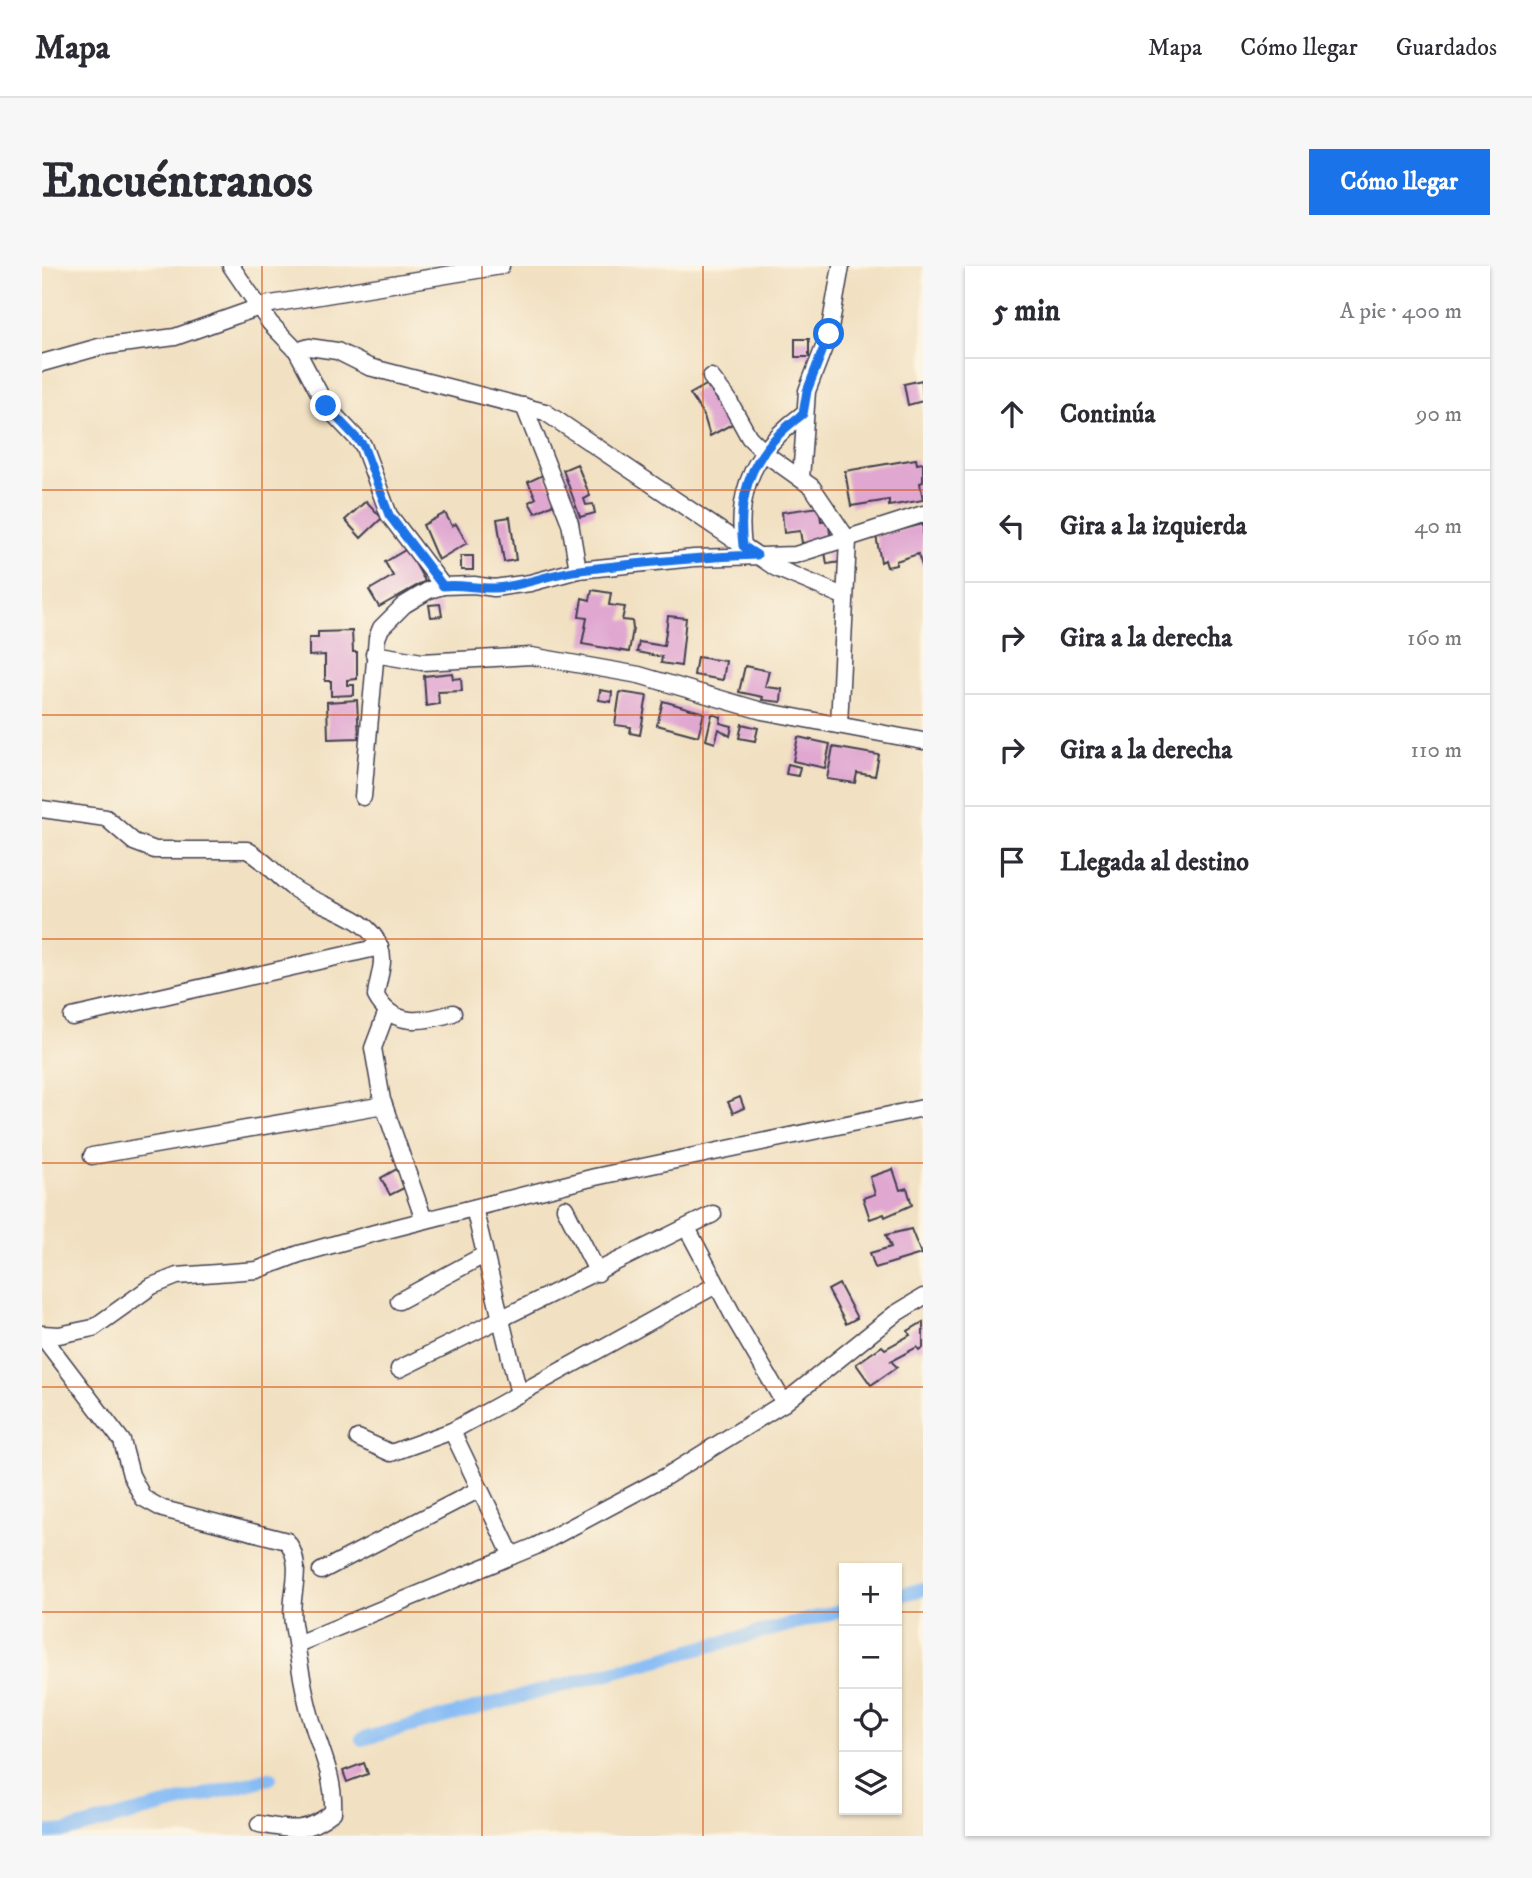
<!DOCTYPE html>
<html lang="es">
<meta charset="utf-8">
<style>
:root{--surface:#fff;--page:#f7f7f7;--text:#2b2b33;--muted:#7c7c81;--line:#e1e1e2;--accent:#1a73e8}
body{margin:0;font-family:"IM FELL DW Pica",serif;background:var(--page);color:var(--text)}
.controls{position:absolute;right:21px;bottom:21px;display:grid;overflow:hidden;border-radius:0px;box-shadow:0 2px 5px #0004}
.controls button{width:63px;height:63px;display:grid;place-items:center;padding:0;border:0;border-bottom:2px solid var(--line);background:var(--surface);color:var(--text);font:35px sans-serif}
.stop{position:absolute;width:21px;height:21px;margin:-16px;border:5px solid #1a73e8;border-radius:50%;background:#fff}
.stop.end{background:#1a73e8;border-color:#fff;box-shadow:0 2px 7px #0008}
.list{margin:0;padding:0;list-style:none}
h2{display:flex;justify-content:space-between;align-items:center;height:91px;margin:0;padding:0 28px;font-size:30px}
h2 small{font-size:23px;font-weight:400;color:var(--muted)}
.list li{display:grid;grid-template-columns:46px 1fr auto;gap:21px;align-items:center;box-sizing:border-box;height:112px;padding:0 28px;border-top:2px solid var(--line)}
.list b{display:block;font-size:26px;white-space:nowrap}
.list em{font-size:23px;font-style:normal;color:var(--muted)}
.icon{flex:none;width:38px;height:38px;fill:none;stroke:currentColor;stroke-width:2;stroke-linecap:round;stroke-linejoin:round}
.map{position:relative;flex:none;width:881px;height:1570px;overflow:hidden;border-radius:0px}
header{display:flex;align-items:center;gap:42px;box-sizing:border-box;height:98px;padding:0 35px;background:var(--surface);border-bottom:2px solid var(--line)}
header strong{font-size:33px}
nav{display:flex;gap:38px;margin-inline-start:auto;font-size:24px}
.intro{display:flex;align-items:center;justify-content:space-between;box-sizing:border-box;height:168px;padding:0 42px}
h1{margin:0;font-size:49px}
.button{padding:18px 32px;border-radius:0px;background:var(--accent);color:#fff;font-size:24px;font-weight:700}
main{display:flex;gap:42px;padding:0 42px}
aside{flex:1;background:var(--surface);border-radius:0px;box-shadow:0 2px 5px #0004}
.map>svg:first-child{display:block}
</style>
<header>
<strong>Mapa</strong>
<nav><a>Mapa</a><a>Cómo llegar</a><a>Guardados</a></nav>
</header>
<div class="intro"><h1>Encuéntranos</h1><a class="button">Cómo llegar</a></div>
<main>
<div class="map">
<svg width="881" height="1570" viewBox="0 0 881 1570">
<rect width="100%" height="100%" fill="#fcf5e5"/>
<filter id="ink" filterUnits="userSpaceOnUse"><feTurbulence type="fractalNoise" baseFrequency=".0143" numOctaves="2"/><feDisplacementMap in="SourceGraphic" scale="14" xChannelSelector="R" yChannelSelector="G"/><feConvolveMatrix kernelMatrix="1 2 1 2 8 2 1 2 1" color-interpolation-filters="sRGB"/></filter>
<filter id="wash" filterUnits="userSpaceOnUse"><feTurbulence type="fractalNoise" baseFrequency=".00686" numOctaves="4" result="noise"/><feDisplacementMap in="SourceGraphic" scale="28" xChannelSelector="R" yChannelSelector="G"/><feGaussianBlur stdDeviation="1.57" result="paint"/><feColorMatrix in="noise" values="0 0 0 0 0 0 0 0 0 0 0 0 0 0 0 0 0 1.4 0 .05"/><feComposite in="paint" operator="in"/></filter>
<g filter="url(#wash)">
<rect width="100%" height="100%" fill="#f1e0c1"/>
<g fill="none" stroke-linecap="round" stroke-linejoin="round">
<g stroke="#86bcf5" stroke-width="14">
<polyline points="855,1330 881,1323"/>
<polyline points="320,1473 802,1344"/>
<polyline points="0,1567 24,1565 228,1512"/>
</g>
</g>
<g id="blocks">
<g fill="#e0a7d1">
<rect x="753" y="73" width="14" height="18"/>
<polygon points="880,114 881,135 866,139 862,118"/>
<polygon points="666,118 676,135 679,133 692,157 668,170 662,150 648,128"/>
<polygon points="874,193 875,198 881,197 881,216 878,217 881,234 847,240 847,234 809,240 803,205"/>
<polygon points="535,198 548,230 542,233 544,239 551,238 553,247 538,251 521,204"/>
<polygon points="503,208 517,235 493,247 487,236 494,232 486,216"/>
<polygon points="324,235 340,252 319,272 303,254"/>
<polygon points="777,241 779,255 786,254 789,273 760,277 758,265 742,267 740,246"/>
<polygon points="403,247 410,260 414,258 425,277 396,294 381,259"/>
<polygon points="468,251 474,294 462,296 455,253"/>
<polygon points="881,258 881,303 876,288 854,295 854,299 845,301 843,294 839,296 834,270"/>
<polygon points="365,283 383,315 337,341 327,324 351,310 343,296"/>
<polygon points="797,283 799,296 785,298 783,286"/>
<rect x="419" y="290" width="12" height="14"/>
<polygon points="550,324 569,327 567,339 583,341 580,354 590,355 591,363 587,386 540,378 545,352 537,351 540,332 548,334"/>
<polygon points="398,338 400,350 389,351 387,339"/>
<polygon points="626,350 644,352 639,400 619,397 620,391 595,386 597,376 622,380"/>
<polygon points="310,365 311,386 315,386 315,413 305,414 305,419 312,419 312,429 289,430 289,415 283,415 283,389 267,390 267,372 276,372 276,366"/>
<polygon points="655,391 684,395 681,414 652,409"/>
<polygon points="703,400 727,405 723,421 740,423 739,436 720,434 721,431 697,426"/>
<polygon points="410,407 411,413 419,412 420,425 396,426 397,438 384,440 382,410"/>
<polygon points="558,424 570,426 569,436 557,434"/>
<polygon points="578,426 605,430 598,469 588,467 589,461 573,459"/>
<polygon points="315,434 317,472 286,473 285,436"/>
<polygon points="621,435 662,447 656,470 615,459"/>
<polygon points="670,448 679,451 678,457 690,460 688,470 677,463 673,477 664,474"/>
<polygon points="700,458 716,462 713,475 697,472"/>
<polygon points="756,471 788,478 783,502 751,495"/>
<polygon points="791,481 837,489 833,510 815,507 813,517 785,513"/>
<polygon points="746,498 758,501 756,510 744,508"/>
<polygon points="698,831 702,842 691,847 686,836"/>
<polygon points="355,903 364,921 348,929 339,912"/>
<polygon points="851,903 858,924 865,922 870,939 843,951 842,948 828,953 821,932 833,928 828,911"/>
<polygon points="869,963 879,988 833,1002 828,987 849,981 844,969"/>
<polygon points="797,1018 815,1052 804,1058 786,1024"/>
<polygon points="881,1056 881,1082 877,1084 875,1081 849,1095 855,1101 829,1119 814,1098 840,1080 843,1083 868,1069 866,1065"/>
<polygon points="322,1497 326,1508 305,1516 301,1505"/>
</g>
</g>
</g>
<g filter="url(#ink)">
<use href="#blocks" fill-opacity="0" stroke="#413e4f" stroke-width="2"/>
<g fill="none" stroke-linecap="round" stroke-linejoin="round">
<defs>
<g id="minor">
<polyline points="189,0 228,57 255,85 284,140 321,179 347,249 401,320"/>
<polyline points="255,85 267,81 295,85 327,101 503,146 734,302 801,330"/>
<polyline points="0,97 57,81 133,71 223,39 459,0"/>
<polyline points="669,111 686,133 707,171 725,189 770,221 806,274 797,459"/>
<polyline points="482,140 528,257 536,304"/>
<polyline points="759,213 765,125 787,68 799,0"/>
<path d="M701,280C693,222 715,182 761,148"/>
<polyline points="332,388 380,396 489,390 597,409 720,445 881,475"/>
<polyline points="321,531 335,372 339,362 362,339 387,324 401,320 432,319 452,322 488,317 536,304 652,292 753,289 881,248"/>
<path d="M0,543L64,552L92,576L113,584H205C222,593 235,610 251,622C276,641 327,648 338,682C344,697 335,714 334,730C351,762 382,756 411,747"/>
<polyline points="345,745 331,782 340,834 382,954"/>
<polyline points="30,751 338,681"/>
<polyline points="50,890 342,839"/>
<polyline points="432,942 477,1128"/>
<polyline points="523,942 556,1007"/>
<polyline points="645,962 694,1055 742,1137"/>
<polyline points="357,1035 442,989"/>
<polyline points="0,1068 17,1069 51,1062 110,1020 135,1010 215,1004 257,988 333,967 553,911 881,842"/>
<path d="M0,1070L80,1175L89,1209L101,1232L121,1243L245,1275C264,1302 246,1328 251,1358C256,1388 260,1419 268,1448C277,1483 293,1509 291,1546C263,1568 251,1564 217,1558"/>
<polyline points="357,1103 671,948"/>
<polyline points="410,1165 470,1290"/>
<polyline points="316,1172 349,1187 410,1165 674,1019"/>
<polyline points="279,1305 438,1223"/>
<polyline points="255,1378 494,1280 623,1211 742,1137 853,1048 881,1031"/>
</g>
</defs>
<use href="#minor" stroke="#413e4f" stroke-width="19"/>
<use href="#minor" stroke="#fff" stroke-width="16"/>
</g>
</g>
<g fill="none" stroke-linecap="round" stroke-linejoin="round" filter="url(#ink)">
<path stroke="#1a73e8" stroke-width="9" d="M284,140L321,179L347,249L401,320C419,318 437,323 454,322C483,320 510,307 538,304C597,297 656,291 715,289L701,280C694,222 714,182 761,148L765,125L787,68"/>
</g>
<path fill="none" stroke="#d45411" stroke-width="2" stroke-opacity="0.55" d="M220,0V1570M440,0V1570M661,0V1570M0,224H881M0,449H881M0,673H881M0,897H881M0,1121H881M0,1346H802M855,1346H881"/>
</svg>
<div class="controls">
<button>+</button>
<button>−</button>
<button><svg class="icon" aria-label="locate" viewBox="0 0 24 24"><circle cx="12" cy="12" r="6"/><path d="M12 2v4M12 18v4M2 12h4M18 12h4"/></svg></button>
<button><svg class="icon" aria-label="layers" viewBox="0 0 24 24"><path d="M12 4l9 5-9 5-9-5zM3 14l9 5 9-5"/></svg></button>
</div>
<div class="stop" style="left:787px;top:68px"></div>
<div class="stop end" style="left:284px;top:140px"></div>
</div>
<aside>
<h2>5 min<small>A pie · 400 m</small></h2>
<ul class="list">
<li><svg class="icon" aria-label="ahead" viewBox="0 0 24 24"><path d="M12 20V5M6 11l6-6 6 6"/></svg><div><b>Continúa</b></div><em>90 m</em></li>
<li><svg class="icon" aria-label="left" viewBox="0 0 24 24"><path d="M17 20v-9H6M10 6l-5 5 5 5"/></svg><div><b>Gira a la izquierda</b></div><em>40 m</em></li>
<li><svg class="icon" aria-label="right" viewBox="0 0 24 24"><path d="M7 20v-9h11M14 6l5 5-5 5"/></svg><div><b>Gira a la derecha</b></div><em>160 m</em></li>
<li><svg class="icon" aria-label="right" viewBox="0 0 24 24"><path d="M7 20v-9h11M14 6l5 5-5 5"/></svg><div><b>Gira a la derecha</b></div><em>110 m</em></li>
<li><svg class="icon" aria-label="arrive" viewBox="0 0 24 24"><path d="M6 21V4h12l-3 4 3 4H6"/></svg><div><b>Llegada al destino</b></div></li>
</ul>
</aside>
</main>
